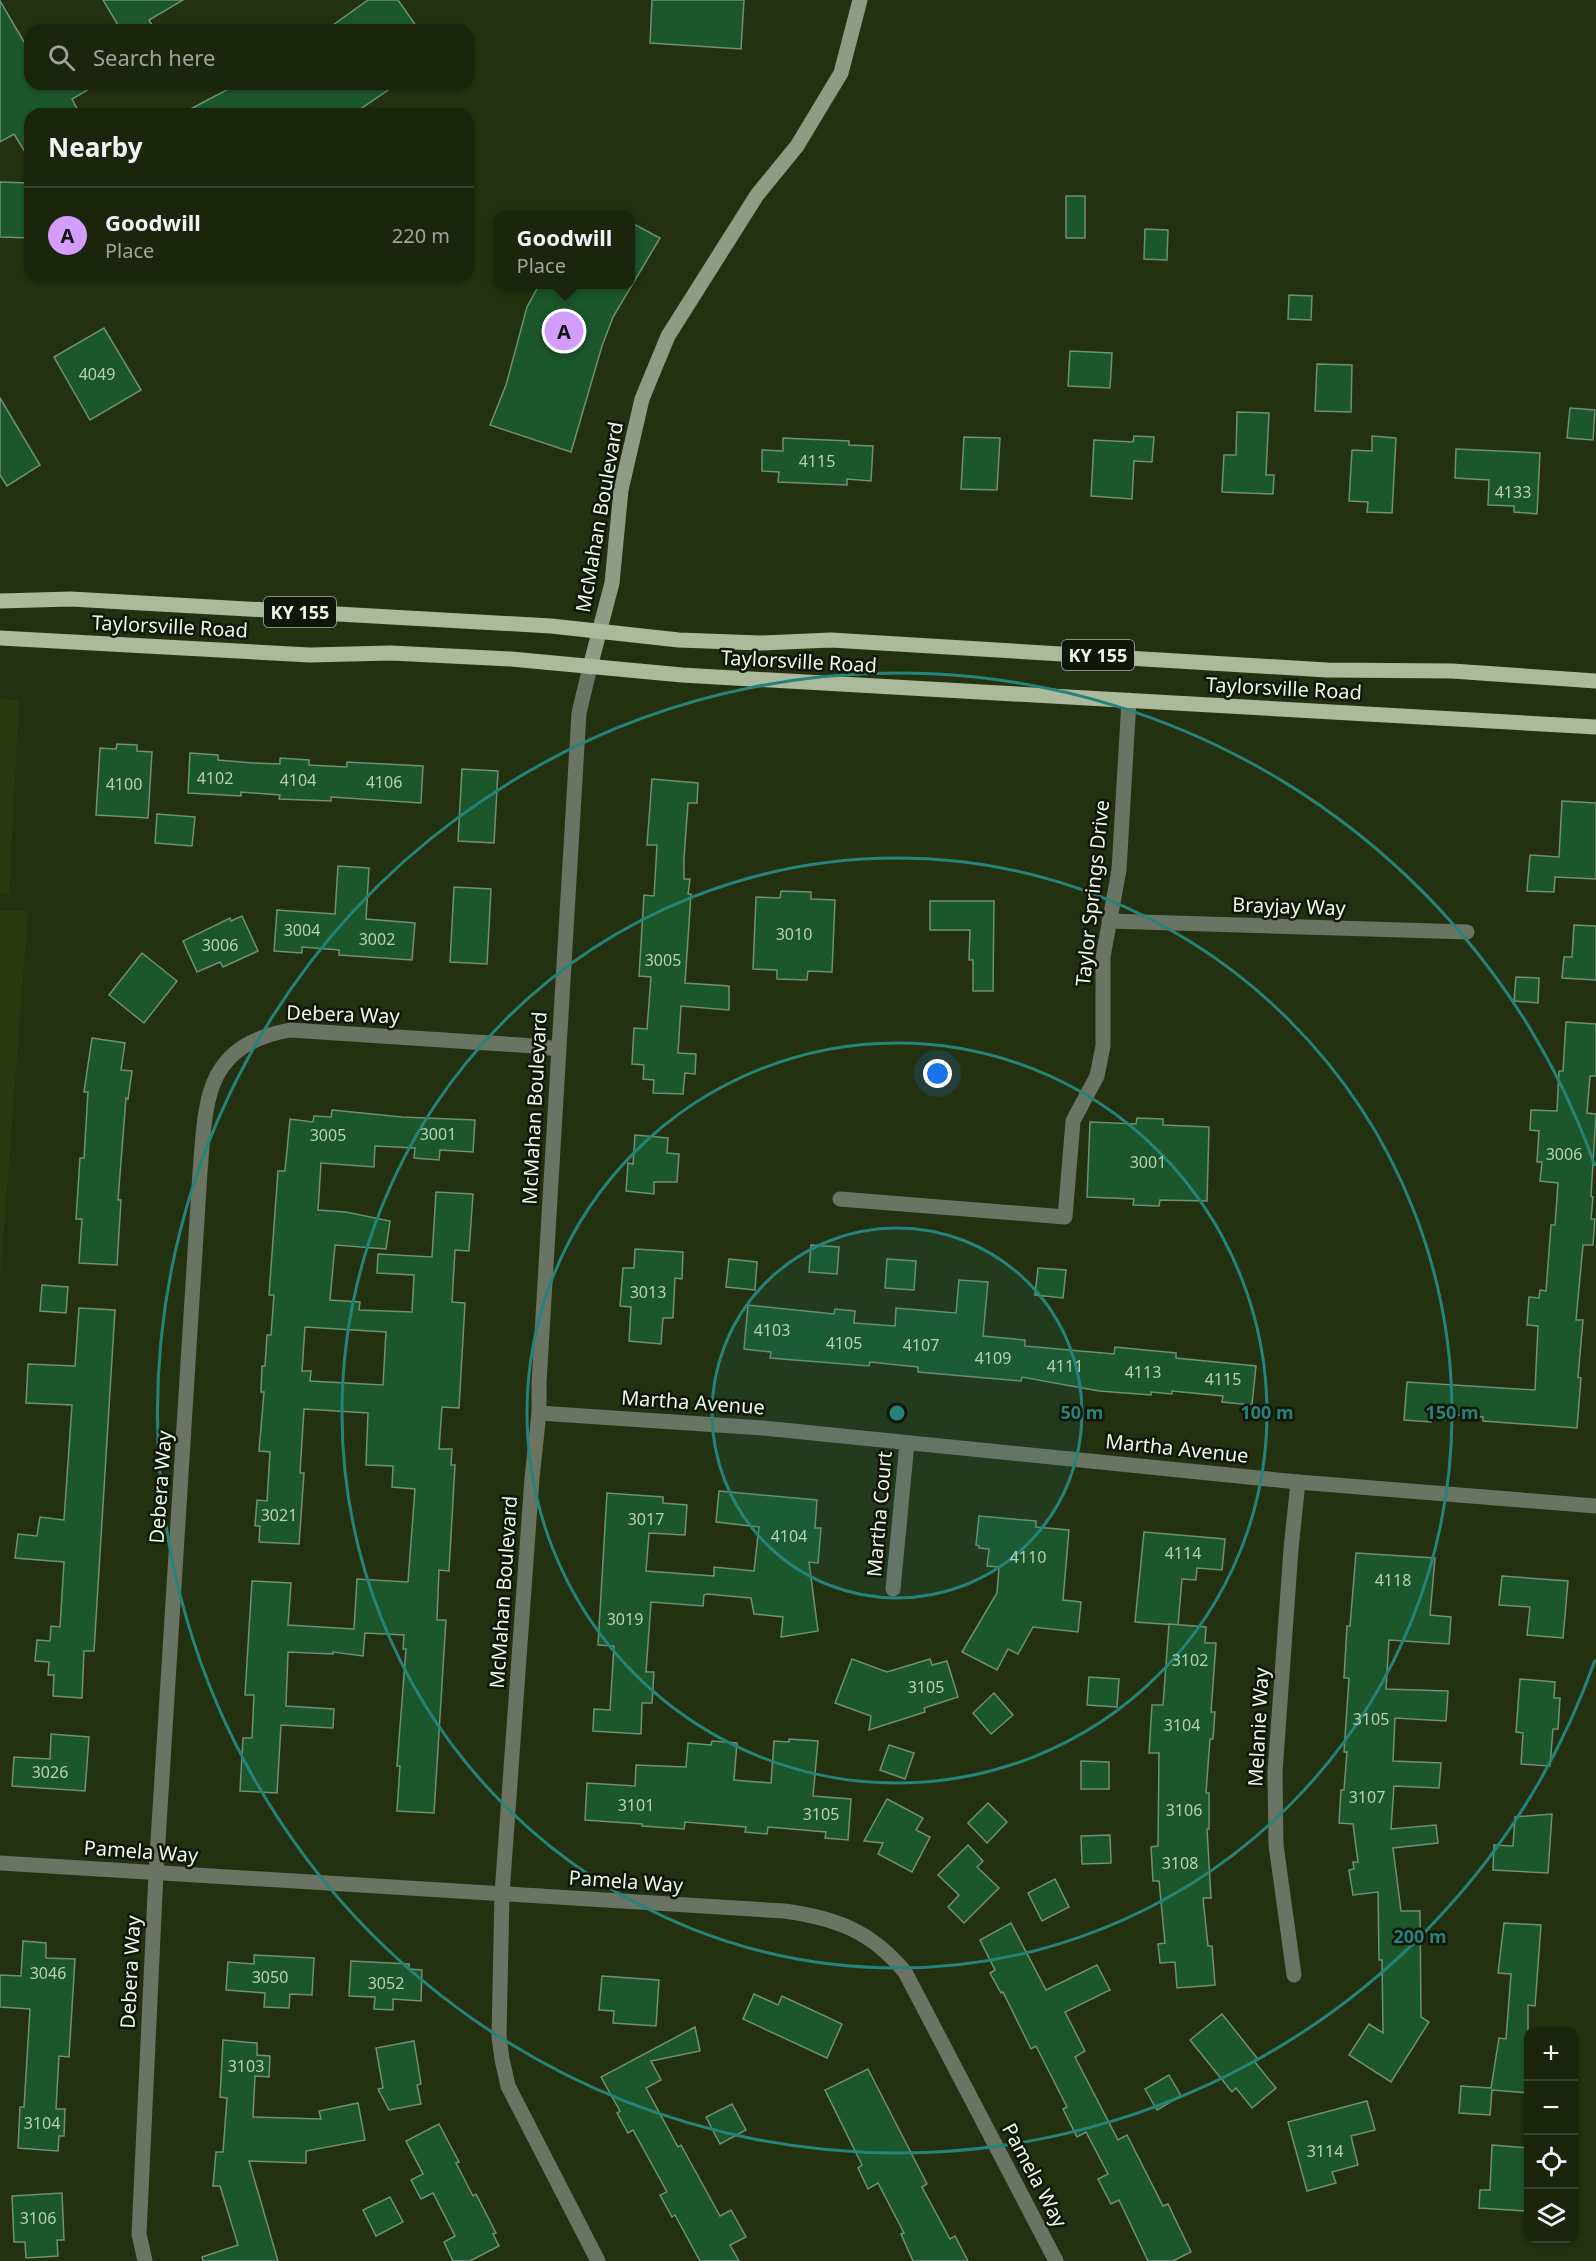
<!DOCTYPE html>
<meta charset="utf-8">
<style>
:root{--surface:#1a250c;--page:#27311a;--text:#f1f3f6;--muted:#9fa59d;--line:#38422d;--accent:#d29dfd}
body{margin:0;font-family:"Noto Sans",sans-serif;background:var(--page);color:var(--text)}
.controls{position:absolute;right:18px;bottom:18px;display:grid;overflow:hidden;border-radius:12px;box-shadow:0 2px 4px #0004}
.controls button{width:54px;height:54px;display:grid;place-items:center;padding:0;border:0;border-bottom:2px solid var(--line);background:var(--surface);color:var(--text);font:30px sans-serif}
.you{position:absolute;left:938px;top:1074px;width:21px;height:21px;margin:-15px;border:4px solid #fff;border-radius:50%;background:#1a73e8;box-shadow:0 0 0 9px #1a73e833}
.badge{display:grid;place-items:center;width:39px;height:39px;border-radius:50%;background:var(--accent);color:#111;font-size:20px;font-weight:700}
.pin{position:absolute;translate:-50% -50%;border:3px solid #fff;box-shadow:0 2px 6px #0006}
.popup{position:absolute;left:494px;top:211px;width:141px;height:78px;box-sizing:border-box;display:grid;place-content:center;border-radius:12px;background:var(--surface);filter:drop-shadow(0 2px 4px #0005);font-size:20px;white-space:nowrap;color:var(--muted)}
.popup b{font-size:22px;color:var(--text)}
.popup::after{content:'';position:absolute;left:50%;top:100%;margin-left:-12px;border:12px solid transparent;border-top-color:var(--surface)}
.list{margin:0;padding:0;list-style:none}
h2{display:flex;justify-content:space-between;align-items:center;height:78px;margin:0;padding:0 24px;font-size:26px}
h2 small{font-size:20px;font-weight:400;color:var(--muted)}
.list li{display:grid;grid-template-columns:39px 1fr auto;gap:18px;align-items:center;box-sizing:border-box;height:96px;padding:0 24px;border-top:2px solid var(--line)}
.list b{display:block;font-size:22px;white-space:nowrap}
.list p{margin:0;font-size:20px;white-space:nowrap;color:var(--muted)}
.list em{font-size:20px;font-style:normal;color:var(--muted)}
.icon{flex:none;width:33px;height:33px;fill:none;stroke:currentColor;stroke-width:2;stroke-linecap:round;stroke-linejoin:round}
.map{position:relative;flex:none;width:1596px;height:2261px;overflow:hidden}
.search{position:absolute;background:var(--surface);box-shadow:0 2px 4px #0004;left:24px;top:24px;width:450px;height:66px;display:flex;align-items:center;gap:15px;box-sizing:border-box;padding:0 21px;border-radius:18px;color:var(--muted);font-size:22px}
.panel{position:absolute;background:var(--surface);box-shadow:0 2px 4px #0004;left:24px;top:108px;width:450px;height:174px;border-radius:18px}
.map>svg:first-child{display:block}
</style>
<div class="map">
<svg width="1596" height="2261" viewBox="0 0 1596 2261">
<rect width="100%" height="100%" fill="#233110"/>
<g fill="#293a12">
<polygon points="0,699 19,700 9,894 0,894"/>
<polygon points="0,910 28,911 0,1281"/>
</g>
<g fill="#1b572b" stroke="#6f9074" stroke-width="1.5" fill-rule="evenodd">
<polygon points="103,0 183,0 149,20 155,30 121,30"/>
<polygon points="368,0 398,0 419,30 326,30"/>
<polygon points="652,0 744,0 741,49 650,43"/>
<polygon points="0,1 30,52 30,84 98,84 72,99 80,114 30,114 30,160 14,134 0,142"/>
<polygon points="238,84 397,84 353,114 181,114"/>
<polygon points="0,182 30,183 30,238 0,237"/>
<rect x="1066" y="196" width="19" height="42"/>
<polygon points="630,222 660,238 613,317 602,346 571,452 490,425 506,385 527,307 539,285 630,285"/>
<polygon points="1145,229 1168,230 1167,260 1144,259"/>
<polygon points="1289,295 1312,296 1311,320 1288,319"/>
<polygon points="104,328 141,390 90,420 54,357"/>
<polygon points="1070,351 1112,353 1110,388 1068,386"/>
<polygon points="1317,364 1352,365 1351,412 1315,411"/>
<polygon points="0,398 40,465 7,486 0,475"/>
<polygon points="1570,408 1595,410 1593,440 1567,438"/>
<polygon points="1237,412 1269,413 1266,475 1274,475 1273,494 1222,492 1224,455 1236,455"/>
<polygon points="1134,436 1154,437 1152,462 1134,461 1132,499 1091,496 1094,440 1133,442"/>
<polygon points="1372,436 1396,438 1392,513 1367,512 1368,502 1349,501 1352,450 1372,451"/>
<polygon points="964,437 1000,438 997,490 961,489"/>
<polygon points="783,438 849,441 849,445 873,446 871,481 847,479 847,485 778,482 779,472 762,471 762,450 783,451"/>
<polygon points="1456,449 1540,453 1537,514 1514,512 1514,506 1488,505 1489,480 1455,478"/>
<polygon points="117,744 137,745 137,751 152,752 148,818 96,815 100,748 116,749"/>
<polygon points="190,753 218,755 218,760 253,763 280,764 280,758 309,760 309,765 347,767 347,762 423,766 421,803 331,797 331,801 279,799 280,795 241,792 241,796 188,793"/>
<polygon points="462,769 498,771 494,843 458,841"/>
<polygon points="652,779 698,783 697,803 688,803 684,858 684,879 690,879 688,894 691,894 685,983 729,986 729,1010 681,1006 678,1053 696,1054 695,1074 685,1073 683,1094 653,1093 654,1080 643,1079 644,1065 632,1064 634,1028 647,1029 651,977 639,976 644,895 654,896 657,845 647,845"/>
<polygon points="1562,801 1596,803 1596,879 1555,877 1554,892 1527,891 1530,855 1559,857"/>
<polygon points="157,814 195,817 192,846 155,843"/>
<polygon points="338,866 369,868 366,919 415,923 412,960 339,955 339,950 302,947 302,953 274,951 277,910 335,914"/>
<polygon points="454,887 491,889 487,964 450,962"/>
<polygon points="781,891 811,892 811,899 835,900 832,972 808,971 807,980 777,979 777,970 753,969 756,897 780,898"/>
<polygon points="930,901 994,901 993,991 973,991 973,960 969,960 970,930 930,930"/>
<polygon points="242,916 258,951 223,967 220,962 197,972 183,941 230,918 231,921"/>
<polygon points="1574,925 1596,926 1596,980 1562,978 1564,957 1572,957"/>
<polygon points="142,953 177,981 144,1023 109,995"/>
<polygon points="1516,977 1539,978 1538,1003 1514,1001"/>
<polygon points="1566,1022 1596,1024 1596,1076 1590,1076 1587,1113 1596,1114 1591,1196 1593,1197 1591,1219 1595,1219 1593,1245 1583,1245 1576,1320 1583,1320 1578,1377 1581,1378 1577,1428 1483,1421 1483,1417 1446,1414 1445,1420 1431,1419 1431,1422 1404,1420 1407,1382 1535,1390 1538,1326 1527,1325 1529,1297 1539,1298 1540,1290 1546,1291 1551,1225 1555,1225 1558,1183 1540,1181 1542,1162 1537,1162 1539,1131 1530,1130 1531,1110 1557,1111 1559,1071 1563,1071"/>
<polygon points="92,1038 125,1043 121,1070 132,1071 128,1099 126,1098 118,1200 121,1200 117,1265 79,1263 82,1219 76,1219 80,1158 84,1158 88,1092 84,1092"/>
<path d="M332,1110L402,1117L475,1120L473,1152L440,1150L439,1160L414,1158L415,1148L375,1146L374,1167L321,1163L318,1210L346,1212L390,1221L386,1249L335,1245L330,1300L360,1302L359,1310L412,1312L414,1275L377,1273L378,1254L432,1257L436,1192L473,1194L469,1251L455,1250L452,1302L465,1303L459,1408L442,1407L439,1449H452L451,1465H455L449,1571L439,1570L437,1620H446L434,1813L397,1811L400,1766H397L406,1649H403L404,1635L365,1633L363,1656L333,1652V1654L288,1652L286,1706L334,1709L333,1728L281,1725L277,1793L240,1791L243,1738H252L254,1695H245L252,1581L291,1583L288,1625L354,1629L357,1579L408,1582L415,1489L392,1487L393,1466L366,1465L368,1413L304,1409L300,1473H304L299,1544L259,1542L260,1526H255L257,1500L267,1501L270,1452L259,1451L264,1392H261L262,1366H265L267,1335H271L274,1295H269L278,1171H285L290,1119L313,1122L314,1116L331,1117ZM305,1327L386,1332L383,1385L310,1381L311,1371H302Z"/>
<polygon points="1137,1118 1163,1119 1163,1125 1209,1127 1207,1201 1160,1200 1159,1206 1133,1205 1134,1199 1087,1197 1090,1122 1136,1124"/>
<polygon points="635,1135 668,1138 667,1153 679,1154 677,1182 654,1182 654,1194 626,1191 628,1163 633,1164"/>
<polygon points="811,1245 839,1247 837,1274 809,1272"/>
<polygon points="635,1249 683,1252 682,1279 675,1278 673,1318 663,1318 661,1344 629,1341 631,1307 620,1306 623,1268 634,1268"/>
<polygon points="729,1259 757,1262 755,1290 726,1287"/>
<polygon points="887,1259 916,1261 914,1290 885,1288"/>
<polygon points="1038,1268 1066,1270 1063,1298 1035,1295"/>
<polygon points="959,1280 988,1282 983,1336 1025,1340 1025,1346 1114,1354 1115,1347 1176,1353 1176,1358 1256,1366 1252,1405 1222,1402 1223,1396 1172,1391 1172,1394 1151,1392 1151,1395 1099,1391 1022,1377 1021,1381 918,1372 918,1367 870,1362 869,1366 770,1358 771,1352 744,1349 748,1305 834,1314 835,1309 855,1311 854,1323 895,1326 896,1308 956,1313"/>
<polygon points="42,1285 68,1287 66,1313 40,1311"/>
<polygon points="79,1308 115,1310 94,1651 84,1651 82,1698 53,1696 54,1675 48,1675 49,1662 35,1661 37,1640 50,1641 51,1626 60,1627 64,1562 15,1558 18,1534 37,1536 40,1517 64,1520 72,1405 26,1403 28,1364 75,1366"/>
<polygon points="719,1491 817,1500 815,1528 821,1528 818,1563 809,1562 818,1631 781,1637 783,1617 754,1614 751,1598 707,1594 704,1595 703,1606 651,1602 646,1672 654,1672 652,1703 642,1703 641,1734 593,1731 594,1709 610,1710 614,1646 598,1645 607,1493 663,1497 663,1503 687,1505 685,1535 649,1533 646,1571 714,1576 714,1567 754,1571 759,1527 716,1522"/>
<polygon points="979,1516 1036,1521 1036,1527 1069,1530 1063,1600 1081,1602 1078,1632 1033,1627 1018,1654 1008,1649 997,1670 962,1652 997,1593 999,1567 987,1566 989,1549 979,1548 979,1546 976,1545"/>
<polygon points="1144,1532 1225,1539 1222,1570 1197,1568 1196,1580 1182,1579 1178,1625 1135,1622"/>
<polygon points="1356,1553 1435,1558 1430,1615 1451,1617 1449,1644 1389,1640 1386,1689 1448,1691 1446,1721 1395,1718 1393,1761 1441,1763 1439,1788 1394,1786 1391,1829 1436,1825 1438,1843 1393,1848 1401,1911 1420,1911 1421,2017 1429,2022 1391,2082 1349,2055 1369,2024 1383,2033 1382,1960 1379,1960 1378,1892 1353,1895 1349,1870 1354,1869 1353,1862 1358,1862 1353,1824 1339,1823 1341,1790 1344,1790 1347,1752 1344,1752 1349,1678 1344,1678 1347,1626 1350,1626"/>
<polygon points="1502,1576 1568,1581 1563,1638 1527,1635 1530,1607 1499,1605"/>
<polygon points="1169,1624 1206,1627 1205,1643 1216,1643 1211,1712 1215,1712 1213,1739 1210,1739 1206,1793 1209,1793 1209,1829 1207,1829 1211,1898 1203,1898 1208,1946 1212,1946 1215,1985 1177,1988 1175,1962 1160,1963 1158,1944 1165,1943 1159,1881 1153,1881 1151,1847 1158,1846 1159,1753 1149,1753 1152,1705 1163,1705"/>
<polygon points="852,1659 887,1672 930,1659 932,1665 947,1661 958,1697 924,1708 925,1712 869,1730 871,1716 835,1703"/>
<polygon points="1089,1677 1119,1679 1117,1707 1087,1705"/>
<polygon points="1520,1679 1555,1682 1554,1698 1560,1698 1558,1729 1553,1729 1550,1766 1521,1764 1523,1733 1516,1732"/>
<polygon points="994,1693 1013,1715 991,1734 973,1713"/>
<polygon points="51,1734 89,1737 85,1791 12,1786 14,1757 50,1759"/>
<polygon points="789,1739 818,1741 813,1796 851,1799 848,1840 825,1838 826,1832 768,1827 767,1834 745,1832 746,1827 685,1822 684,1829 642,1826 642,1824 585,1820 587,1783 635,1786 636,1765 686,1767 688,1743 711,1745 712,1741 737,1743 734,1780 771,1783 774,1741 789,1742"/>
<polygon points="889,1745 914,1753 905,1779 880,1770"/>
<polygon points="1081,1761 1109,1762 1109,1789 1081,1789"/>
<polygon points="887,1799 923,1818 916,1830 930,1837 912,1872 878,1854 883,1843 864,1841"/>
<polygon points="988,1803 1007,1822 987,1843 968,1823"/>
<polygon points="1552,1814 1548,1873 1493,1870 1494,1845 1513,1846 1515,1817"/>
<polygon points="1110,1835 1111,1863 1082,1864 1081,1836"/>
<polygon points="968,1845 983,1861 977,1867 999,1888 964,1923 948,1907 959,1895 938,1875"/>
<polygon points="1055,1879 1069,1907 1042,1921 1028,1893"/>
<polygon points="1011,1923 1046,1990 1097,1965 1110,1990 1065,2012 1085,2051 1075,2057 1118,2140 1127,2135 1163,2206 1168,2204 1191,2252 1173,2261 1148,2261 1119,2200 1111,2204 1098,2179 1108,2174 1086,2132 1077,2137 1063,2109 1067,2107 1036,2046 1031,2049 1003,1992 1001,1993 990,1973 995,1970 980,1940"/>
<polygon points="1504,1923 1541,1925 1535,2006 1528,2005 1528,2093 1492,2090 1490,2115 1459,2113 1461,2086 1491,2088 1499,2038 1506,2039 1511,1974 1498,1973"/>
<polygon points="23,1941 46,1943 46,1958 75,1959 69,2057 59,2056 56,2109 65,2109 64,2136 59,2136 58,2151 18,2148 20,2107 24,2107 30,2009 0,2007 0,1975 21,1976"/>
<polygon points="254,1955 314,1958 312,1995 290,1994 289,2008 264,2007 265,1993 226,1990 228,1962 254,1964"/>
<polygon points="351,1961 409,1964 409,1969 422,1970 421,2001 393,1999 393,2010 374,2009 375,1997 349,1996"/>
<polygon points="602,1976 659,1980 656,2026 613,2023 614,2011 599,2010"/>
<polygon points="754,1994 778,2005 782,1996 842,2024 827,2058 743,2019"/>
<polygon points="1222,2014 1257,2058 1254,2061 1276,2088 1252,2108 1236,2088 1232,2092 1190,2040"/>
<polygon points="695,2027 700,2051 651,2061 661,2080 646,2088 678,2147 681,2145 720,2216 731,2210 746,2237 730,2245 739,2261 700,2261 675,2215 672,2217 660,2195 667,2192 633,2130 628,2133 617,2113 620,2111 601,2077"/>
<polygon points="223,2040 257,2043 257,2055 270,2056 269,2077 255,2076 253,2117 321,2119 319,2111 358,2103 365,2140 306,2151 306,2163 249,2161 278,2261 203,2261 202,2257 238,2245 220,2186 213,2186 216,2152 223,2152 227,2098 220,2097"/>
<polygon points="414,2041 421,2084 417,2085 421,2104 389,2110 378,2089 383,2088 376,2048"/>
<polygon points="868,2069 927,2184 922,2187 950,2239 955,2236 968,2261 913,2261 901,2234 904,2233 878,2183 868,2189 858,2168 862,2165 825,2090"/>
<polygon points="1169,2075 1181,2096 1157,2110 1145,2089"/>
<polygon points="1367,2101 1375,2130 1351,2136 1358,2165 1332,2172 1336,2183 1307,2191 1288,2122"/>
<polygon points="732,2104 746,2130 720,2144 706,2117"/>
<polygon points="439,2124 459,2162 456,2163 473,2196 476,2194 496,2233 493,2234 499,2246 470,2261 453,2261 444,2242 455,2236 433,2193 421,2199 411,2180 423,2174 406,2141"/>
<polygon points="1492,2145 1528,2148 1526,2211 1479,2208 1480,2190 1490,2190"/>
<polygon points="62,2193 64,2240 57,2240 58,2256 26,2258 25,2242 14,2242 12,2196"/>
<polygon points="390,2197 403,2222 376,2236 363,2210"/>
</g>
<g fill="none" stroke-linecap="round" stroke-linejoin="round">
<g stroke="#6b7363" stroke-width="15">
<polyline points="590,667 579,713 539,1383 539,1413 532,1478 502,1894 499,2037 502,2059 508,2086 598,2261"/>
<polyline points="1109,921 1467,932"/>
<polyline points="840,1199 1065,1217 1073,1121 1097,1076 1103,1046 1103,957 1119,870 1129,700"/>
<polyline points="539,1413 763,1428 1298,1482 1596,1506"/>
<polyline points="893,1589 907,1443"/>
<path d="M0,1863L784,1911C836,1918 871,1931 905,1972L1056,2261"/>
<polyline points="1294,1975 1276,1845 1275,1772 1291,1549 1298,1482"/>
<path d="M145,2261L139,2234L156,1873L200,1172C206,1099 204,1046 290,1030L535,1046L558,1049"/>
</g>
<polyline stroke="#8f9b82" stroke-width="15" points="590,667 612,583 621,490 642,399 668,336 757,195 797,146 841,73 860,0"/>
<g stroke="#aaba9a" stroke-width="15">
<polyline points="0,601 71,599 551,626 679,640 760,643 831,640 1327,670 1452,671 1596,681"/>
<polyline points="0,638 310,655 391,653 511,659 682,675 1596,727"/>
</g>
</g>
<circle cx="897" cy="1413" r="185" fill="#25837a" fill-opacity=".12"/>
<g fill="none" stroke="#25837a" stroke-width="3">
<circle cx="897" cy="1413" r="185"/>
<circle cx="897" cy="1413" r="370"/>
<circle cx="897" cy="1413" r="555"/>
<path d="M1595 1660A740 740 0 1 1 1595 1166"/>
</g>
<g text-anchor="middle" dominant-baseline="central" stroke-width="5" stroke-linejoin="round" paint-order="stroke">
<g font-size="16" fill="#b9d0b6">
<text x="97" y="374">4049</text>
<text x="817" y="461">4115</text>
<text x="1513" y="492">4133</text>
<text x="215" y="778">4102</text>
<text x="298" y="780">4104</text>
<text x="384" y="782">4106</text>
<text x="124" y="784">4100</text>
<text x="302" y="930">3004</text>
<text x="794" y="934">3010</text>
<text x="377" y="939">3002</text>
<text x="220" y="945">3006</text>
<text x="663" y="960">3005</text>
<text x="438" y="1134">3001</text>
<text x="328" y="1135">3005</text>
<text x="1564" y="1154">3006</text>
<text x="1148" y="1162">3001</text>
<text x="648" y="1292">3013</text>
<text x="772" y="1330">4103</text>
<text x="844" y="1343">4105</text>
<text x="921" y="1345">4107</text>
<text x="993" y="1358">4109</text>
<text x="1065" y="1366">4111</text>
<text x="1143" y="1372">4113</text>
<text x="1223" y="1379">4115</text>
<text x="279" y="1515">3021</text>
<text x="646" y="1519">3017</text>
<text x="789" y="1536">4104</text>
<text x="1183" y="1553">4114</text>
<text x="1028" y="1557">4110</text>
<text x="1393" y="1580">4118</text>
<text x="625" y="1619">3019</text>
<text x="1190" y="1660">3102</text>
<text x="926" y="1687">3105</text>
<text x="1371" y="1719">3105</text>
<text x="1182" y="1725">3104</text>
<text x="50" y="1772">3026</text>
<text x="1367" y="1797">3107</text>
<text x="636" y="1805">3101</text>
<text x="1184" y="1810">3106</text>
<text x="821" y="1814">3105</text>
<text x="1180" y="1863">3108</text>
<text x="48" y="1973">3046</text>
<text x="270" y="1977">3050</text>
<text x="386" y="1983">3052</text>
<text x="246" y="2066">3103</text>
<text x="42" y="2123">3104</text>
<text x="1325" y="2151">3114</text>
<text x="38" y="2218">3106</text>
</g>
<g fill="#101609" stroke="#abb4a2" stroke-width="1.5">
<rect x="264" y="597" width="72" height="30" rx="4.5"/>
<rect x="1062" y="640" width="72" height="30" rx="4.5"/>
</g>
<g font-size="18" font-weight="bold" fill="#eef8e4">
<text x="300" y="612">KY 155</text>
<text x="1098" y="655">KY 155</text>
</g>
<g font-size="20" fill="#eef8e4" stroke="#101609">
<text transform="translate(599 517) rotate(-80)">McMahan Boulevard</text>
<text transform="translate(170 626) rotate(3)">Taylorsville Road</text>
<text transform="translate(799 661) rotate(3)">Taylorsville Road</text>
<text transform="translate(1284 688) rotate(3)">Taylorsville Road</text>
<text transform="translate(1092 893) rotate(-84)">Taylor Springs Drive</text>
<text transform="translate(1289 906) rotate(2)">Brayjay Way</text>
<text transform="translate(343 1014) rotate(2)">Debera Way</text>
<text transform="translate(534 1108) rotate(-87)">McMahan Boulevard</text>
<text transform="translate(693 1402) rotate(4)">Martha Avenue</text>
<text transform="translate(1177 1448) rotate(6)">Martha Avenue</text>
<text transform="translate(160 1487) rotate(-86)">Debera Way</text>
<text transform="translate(879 1514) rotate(-85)">Martha Court</text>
<text transform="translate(503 1592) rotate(-86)">McMahan Boulevard</text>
<text transform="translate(1258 1727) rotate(-87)">Melanie Way</text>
<text transform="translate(141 1851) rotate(4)">Pamela Way</text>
<text transform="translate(626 1881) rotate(4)">Pamela Way</text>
<text transform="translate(130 1972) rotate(-87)">Debera Way</text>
<text transform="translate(1035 2175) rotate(62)">Pamela Way</text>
</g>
</g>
<circle cx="897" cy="1413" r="9" fill="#25837a" stroke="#101609" stroke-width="3"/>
<g font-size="18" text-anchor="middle" font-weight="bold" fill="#25837a" stroke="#101609" stroke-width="5" stroke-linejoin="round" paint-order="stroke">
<text x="1082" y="1419">50 m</text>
<text x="1267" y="1419">100 m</text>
<text x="1452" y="1419">150 m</text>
<text x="1420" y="1943">200 m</text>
</g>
</svg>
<div class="controls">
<button>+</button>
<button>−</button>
<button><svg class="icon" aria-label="locate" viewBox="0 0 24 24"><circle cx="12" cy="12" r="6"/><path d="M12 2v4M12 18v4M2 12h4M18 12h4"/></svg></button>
<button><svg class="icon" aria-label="layers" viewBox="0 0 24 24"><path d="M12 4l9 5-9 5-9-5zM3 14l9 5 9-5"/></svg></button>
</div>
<div class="you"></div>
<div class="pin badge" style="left:564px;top:331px">A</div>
<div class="popup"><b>Goodwill</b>Place</div>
<div class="search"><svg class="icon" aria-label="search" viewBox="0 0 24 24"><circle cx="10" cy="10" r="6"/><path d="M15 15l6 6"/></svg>Search here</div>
<section class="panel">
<h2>Nearby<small></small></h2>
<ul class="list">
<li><span class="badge">A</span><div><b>Goodwill</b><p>Place</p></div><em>220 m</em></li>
</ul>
</section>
</div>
